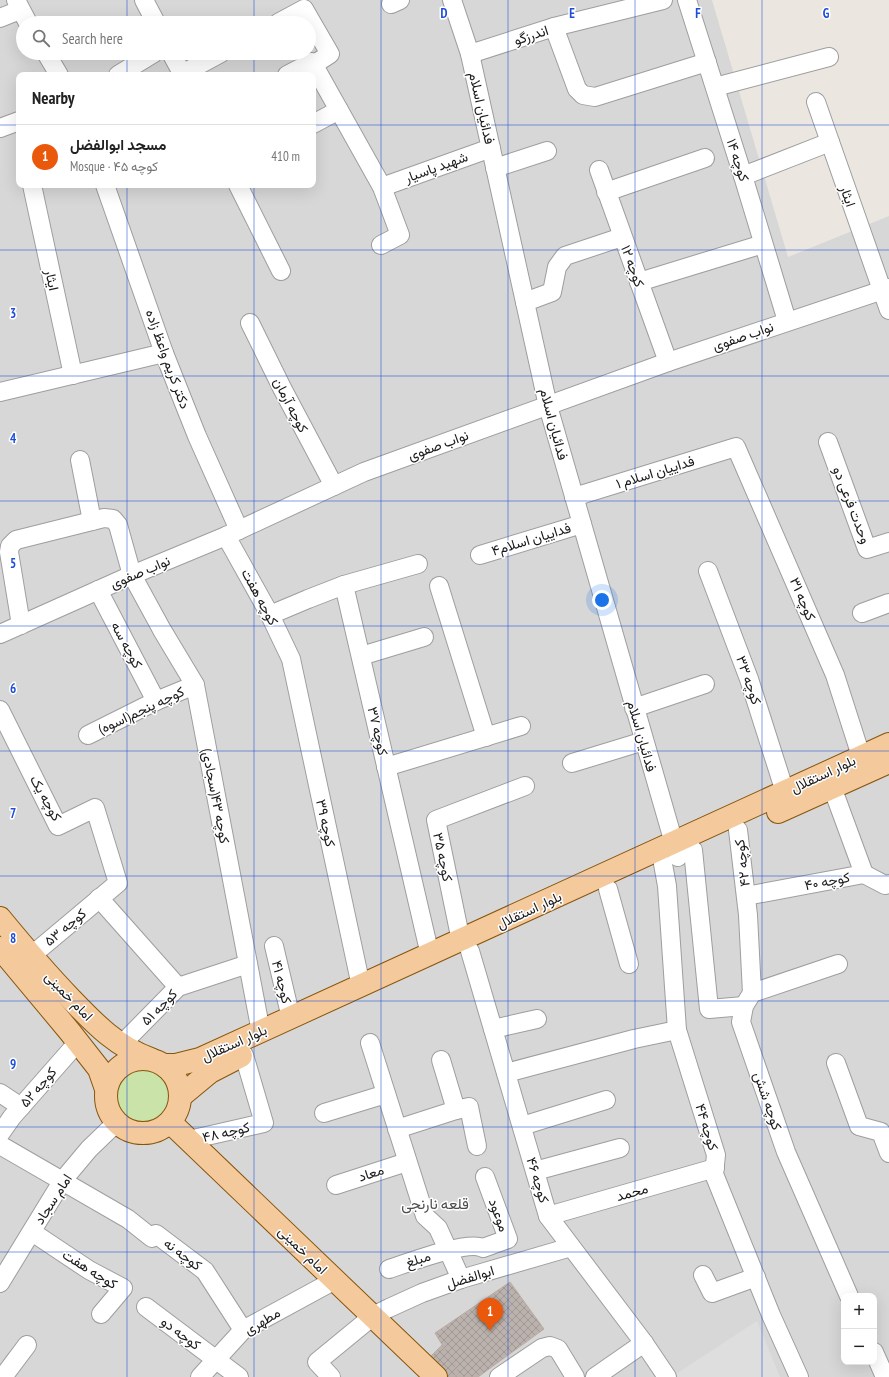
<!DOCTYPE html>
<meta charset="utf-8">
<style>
:root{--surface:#fff;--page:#f2f2f2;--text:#222;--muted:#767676;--line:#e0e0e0;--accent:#ea580c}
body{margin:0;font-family:"PT Sans Narrow",Vazirmatn,sans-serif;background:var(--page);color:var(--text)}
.controls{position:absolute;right:12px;bottom:12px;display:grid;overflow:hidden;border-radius:8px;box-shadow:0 4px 16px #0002}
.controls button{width:36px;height:36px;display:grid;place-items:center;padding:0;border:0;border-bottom:1px solid var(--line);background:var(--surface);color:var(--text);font:20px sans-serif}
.you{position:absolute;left:602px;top:600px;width:14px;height:14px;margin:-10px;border:3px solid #fff;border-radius:50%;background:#1a73e8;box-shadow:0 0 0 6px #1a73e833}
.badge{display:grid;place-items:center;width:26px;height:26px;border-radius:50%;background:var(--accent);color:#fff;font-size:13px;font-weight:700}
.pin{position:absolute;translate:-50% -33px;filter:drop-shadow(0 1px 2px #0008)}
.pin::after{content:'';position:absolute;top:21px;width:14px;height:12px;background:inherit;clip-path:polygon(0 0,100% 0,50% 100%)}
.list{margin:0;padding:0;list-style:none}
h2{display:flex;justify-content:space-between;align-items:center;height:52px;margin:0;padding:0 16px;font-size:17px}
h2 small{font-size:13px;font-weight:400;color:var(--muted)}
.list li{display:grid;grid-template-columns:26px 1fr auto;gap:12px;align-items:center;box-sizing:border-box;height:64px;padding:0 16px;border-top:1px solid var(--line)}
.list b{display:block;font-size:15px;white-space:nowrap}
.list p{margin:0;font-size:13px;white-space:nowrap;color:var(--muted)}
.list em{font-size:13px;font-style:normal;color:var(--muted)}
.icon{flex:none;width:22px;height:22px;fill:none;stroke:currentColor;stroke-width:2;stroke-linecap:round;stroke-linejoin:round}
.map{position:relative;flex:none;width:889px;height:1377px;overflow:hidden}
.search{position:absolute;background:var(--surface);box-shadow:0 4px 16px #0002;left:16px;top:16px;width:300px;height:44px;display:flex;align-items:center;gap:10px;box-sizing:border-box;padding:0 14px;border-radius:22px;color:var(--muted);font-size:15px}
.panel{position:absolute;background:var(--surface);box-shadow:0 4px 16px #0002;left:16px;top:72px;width:300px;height:116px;border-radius:8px}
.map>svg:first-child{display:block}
</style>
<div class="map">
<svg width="889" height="1377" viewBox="0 0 889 1377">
<defs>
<pattern id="building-cross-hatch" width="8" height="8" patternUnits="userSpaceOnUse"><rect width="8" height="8" fill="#bbb2ad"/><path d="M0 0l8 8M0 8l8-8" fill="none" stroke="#a09894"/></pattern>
</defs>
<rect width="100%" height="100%" fill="#ebe7e0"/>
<path fill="#d8d7d7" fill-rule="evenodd" d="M0,0H712L788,257L889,216V1377H0ZM23,23H309V53H23ZM19,75H313V185H19ZM844,1296H874V1362H844Z"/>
<circle fill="#c9e3a9" cx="145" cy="1096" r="29"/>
<polygon fill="#dedede" points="757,1321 780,1377 678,1377 676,1374"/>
<g fill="url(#building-cross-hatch)" stroke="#bcada4">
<polygon points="510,1282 544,1329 478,1377 454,1377 459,1373 435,1333"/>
<polygon points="442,1345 459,1373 454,1377 448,1377 428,1359"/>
</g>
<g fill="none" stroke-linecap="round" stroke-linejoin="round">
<defs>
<g id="minor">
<polyline points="16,0 28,23"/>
<polyline points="144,0 156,23"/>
<polyline points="452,0 470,54 548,406 678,857"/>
<polyline points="687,0 743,176 787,321"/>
<polyline points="391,4 400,0"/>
<polyline points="0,18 20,10"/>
<polyline points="278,23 304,9 330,54 313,65"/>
<polyline points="554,27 577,89 583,95 595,97 707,62"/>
<polyline points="46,53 59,75"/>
<polyline points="171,53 183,75"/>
<polyline points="470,54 554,27 663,0"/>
<polyline points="182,74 221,53"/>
<polyline points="118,75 154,53"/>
<polyline points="287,75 312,62 382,187 400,235 381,245"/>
<polyline points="715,87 829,57"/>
<polyline points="816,102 889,310"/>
<polyline points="313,124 339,110"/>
<polyline points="0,128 19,121"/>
<polyline points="495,168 547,151"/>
<polyline points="599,170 668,362"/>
<polyline points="743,176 830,142"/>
<polyline points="32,185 73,375"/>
<polyline points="105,185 164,353 197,436 239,530"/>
<polyline points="238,185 281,271"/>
<polyline points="382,187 491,148"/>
<polyline points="606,192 705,158"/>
<polyline points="639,282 763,244"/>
<polyline points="525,302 552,292 557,267 565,256 622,237"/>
<polyline points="250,323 282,388 334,486"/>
<polyline points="0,392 164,353"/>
<polyline points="828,442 867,549 889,542"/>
<polyline points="80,460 92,521"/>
<polyline points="574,497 736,447 835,675 861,756"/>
<polyline points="226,536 270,615 291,659 361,986"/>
<polyline points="480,555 582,524"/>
<polyline points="708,571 749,679 785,792"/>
<polyline points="344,585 418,564"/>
<polyline points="439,586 486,737"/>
<polyline points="98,590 156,701"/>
<polyline points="862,613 889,603"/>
<polyline points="270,615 308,599 344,585 430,955"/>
<polyline points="21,625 9,552 10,546 16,540 104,518 113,519 118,525 132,575 162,630 195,685 261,1032"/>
<polyline points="0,634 132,575 226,536 364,472 668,362 889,288"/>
<polyline points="361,656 424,637"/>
<polyline points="634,708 705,684"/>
<polyline points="0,710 58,826 95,808 118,883 31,956"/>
<polyline points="88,735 156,701 195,685"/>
<polyline points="572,763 644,741"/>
<polyline points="386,767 521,726"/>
<polyline points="738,830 748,915 752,993 744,1006 741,1022 786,1152 849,1296"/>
<polyline points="693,850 709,1009 744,1006"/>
<polyline points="663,864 667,886 677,1030 716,1155 714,1174 771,1315 799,1377"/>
<polyline points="864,874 885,885 889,884"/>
<polyline points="608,889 629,964"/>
<polyline points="746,896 864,874 832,787"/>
<polyline points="99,898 178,987"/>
<polyline points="461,941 436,820 525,786"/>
<polyline points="274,946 291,1018"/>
<polyline points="470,951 548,1216 644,1343 667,1377"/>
<polyline points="752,993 838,964"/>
<polyline points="493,1029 537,1019"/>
<polyline points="370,1043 425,1216 438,1228 461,1279"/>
<polyline points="121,1045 178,987 248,964"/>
<polyline points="836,1063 859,1126 881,1132 889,1153"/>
<polyline points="506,1073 634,1039 677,1030"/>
<polyline points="0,1093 21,1107"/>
<polyline points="456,1110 469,1107 477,1146"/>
<polyline points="324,1113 386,1094"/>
<polyline points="522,1126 606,1100"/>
<polyline points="397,1129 456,1110 441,1060"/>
<polyline points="0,1134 12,1117 78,1042"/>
<polyline points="189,1140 264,1123 244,1055"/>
<polyline points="0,1145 128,1219 152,1238 156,1234 205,1271 243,1330"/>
<polyline points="535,1171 620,1148"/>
<polyline points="336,1185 407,1162"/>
<polyline points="548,1216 715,1168"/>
<polyline points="32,1232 89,1270 123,1288 101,1314"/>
<path d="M389,1269C407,1263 468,1240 483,1248L508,1239L485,1177"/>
<polyline points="703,1275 712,1293 756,1277"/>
<polyline points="0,1283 63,1180 89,1149 117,1122"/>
<polyline points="146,1307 239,1377"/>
<polyline points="874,1352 885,1377"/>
<polyline points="3,1377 27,1345"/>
<polyline points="200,1377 243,1330 335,1280"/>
<polyline points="331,1377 317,1362 373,1316 389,1308 422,1293 461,1279 571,1247"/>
<polyline points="499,1377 542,1348 550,1346 558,1349 575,1377"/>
<polyline points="595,1377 644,1343"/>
</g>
<g id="major">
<polyline points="778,812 889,762"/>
<path d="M0,918C23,946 46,973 71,999C95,1024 117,1047 151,1059"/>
<polyline points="0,948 70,1032 99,1069 106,1089"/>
<circle cx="143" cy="1096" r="37"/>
<polyline points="165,1065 176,1065 200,1059 889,744"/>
<polyline points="181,1096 210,1072 241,1056"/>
<polyline points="170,1122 436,1377"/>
</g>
</defs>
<use href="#minor" stroke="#9e9e9e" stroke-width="20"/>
<use href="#major" stroke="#87550a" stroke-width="24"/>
<use href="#minor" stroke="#fff" stroke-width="18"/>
<use href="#major" stroke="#f4c99c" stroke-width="22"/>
</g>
<path fill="none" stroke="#1d4ed8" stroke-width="1" stroke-opacity="0.55" d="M127,0V23M254,0V23M381,0V1377M508,0V1377M635,0V1377M762,0V1377M127,53V75M254,53V75M0,125H19M313,125H889M127,185V1377M254,185V1377M0,250H889M0,376H889M0,501H889M0,626H889M0,751H889M0,876H889M0,1001H889M0,1127H889M0,1252H889"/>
<g text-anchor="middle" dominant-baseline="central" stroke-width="3" stroke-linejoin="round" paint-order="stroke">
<g font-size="14" fill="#1a1a1a" stroke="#fff">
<text transform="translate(531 35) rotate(-18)">اندرزگو</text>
<text transform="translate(482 108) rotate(77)">فدائیان اسلام</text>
<text transform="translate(738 160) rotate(72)">کوچه ۱۴</text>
<text transform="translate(436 167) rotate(-20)">شهید پاسیار</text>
<text transform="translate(848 196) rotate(71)">ایثار</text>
<text transform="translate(633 266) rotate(70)">کوچه ۱۲</text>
<text transform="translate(52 280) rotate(78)">ایثار</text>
<text transform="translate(743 336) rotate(-19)">نواب صفوی</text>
<text transform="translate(168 359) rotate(70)">دکتر کریم واعظ زاده</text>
<text transform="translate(291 405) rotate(63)">کوچه آرمان</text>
<text transform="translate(554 424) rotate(75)">فدائیان اسلام</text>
<text transform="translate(438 445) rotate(-20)">نواب صفوی</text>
<text transform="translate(655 472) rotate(-17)">فداییان اسلام ۱</text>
<text transform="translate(852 505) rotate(69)">وحدت فرعی دو</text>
<text transform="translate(531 539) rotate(-17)">فداییان اسلام۴</text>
<text transform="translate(140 572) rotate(-23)">نواب صفوی</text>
<text transform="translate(260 597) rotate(62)">کوچه هفت</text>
<text transform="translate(803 599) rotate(67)">کوچه ۳۱</text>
<text transform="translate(127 645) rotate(62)">کوچه سه</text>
<text transform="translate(749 680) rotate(71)">کوچه ۳۳</text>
<text transform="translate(141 710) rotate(-25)">کوچه پنجم(اسوه)</text>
<text transform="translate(378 731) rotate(77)">کوچه ۳۷</text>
<text transform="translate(642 736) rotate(74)">فدائیان اسلام</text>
<text transform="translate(823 774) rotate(-25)">بلوار استقلال</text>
<text transform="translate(216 796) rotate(79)">کوچه ۴۳(سجادی)</text>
<text transform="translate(46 798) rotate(61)">کوچه یک</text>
<text transform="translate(326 823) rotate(78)">کوچه ۳۹</text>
<text transform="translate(443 857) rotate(78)">کوچه ۳۵</text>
<text transform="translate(742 863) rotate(-97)">کوچه ۴۲</text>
<text transform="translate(827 881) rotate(-11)">کوچه ۴۰</text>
<text transform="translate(529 910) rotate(-25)">بلوار استقلال</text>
<text transform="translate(65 927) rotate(-40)">کوچه ۵۳</text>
<text transform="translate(282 982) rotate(76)">کوچه ۴۱</text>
<text transform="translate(69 996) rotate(46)">امام خمینی</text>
<text transform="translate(159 1007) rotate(-45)">کوچه ۵۱</text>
<text transform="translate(234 1043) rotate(-24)">بلوار استقلال</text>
<text transform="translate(38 1087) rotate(-49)">کوچه ۵۲</text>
<text transform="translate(768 1101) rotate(71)">کوچه شش</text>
<text transform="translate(707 1127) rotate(73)">کوچه ۴۴</text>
<text transform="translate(226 1132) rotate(-13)">کوچه ۴۸</text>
<text transform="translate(371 1173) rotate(-18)">معاد</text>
<text transform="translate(538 1180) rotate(73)">کوچه ۴۶</text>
<text transform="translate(632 1192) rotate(-16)">محمد</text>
<text transform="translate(53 1199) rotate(-57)">امام سجاد</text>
<text transform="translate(499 1215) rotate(70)">موعود</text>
<text transform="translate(303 1250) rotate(44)">امام خمینی</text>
<text transform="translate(183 1254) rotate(37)">کوچه نه</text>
<text transform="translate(418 1259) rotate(-18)">مبلغ</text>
<text transform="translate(90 1269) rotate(32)">کوچه هفت</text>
<text transform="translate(470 1277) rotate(-17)">ابوالفضل</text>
<text transform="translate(262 1321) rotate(-31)">مطهری</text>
<text transform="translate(181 1333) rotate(37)">کوچه دو</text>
</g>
<g font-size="15" fill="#4d4d4d" stroke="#fff">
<text x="435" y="1203">قلعه نارنجی</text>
</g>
</g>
<g font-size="13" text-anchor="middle" font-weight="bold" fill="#1d4ed8" stroke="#fff" stroke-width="3" stroke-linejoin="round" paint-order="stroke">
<text x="444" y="18">D</text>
<text x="572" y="18">E</text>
<text x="698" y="18">F</text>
<text x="826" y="18">G</text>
<text x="13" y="318">3</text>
<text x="13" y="443">4</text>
<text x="13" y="568">5</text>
<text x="13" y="693">6</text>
<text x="13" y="818">7</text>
<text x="13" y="943">8</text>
<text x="13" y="1069">9</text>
</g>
</svg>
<div class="controls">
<button>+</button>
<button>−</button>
</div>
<div class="you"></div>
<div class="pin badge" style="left:490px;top:1331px">1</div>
<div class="search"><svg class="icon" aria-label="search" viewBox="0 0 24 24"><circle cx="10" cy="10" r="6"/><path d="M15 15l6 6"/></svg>Search here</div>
<section class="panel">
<h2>Nearby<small></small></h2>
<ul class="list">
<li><span class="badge">1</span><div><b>مسجد ابوالفضل</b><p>Mosque · کوچه ۴۵</p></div><em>410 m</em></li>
</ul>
</section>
</div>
